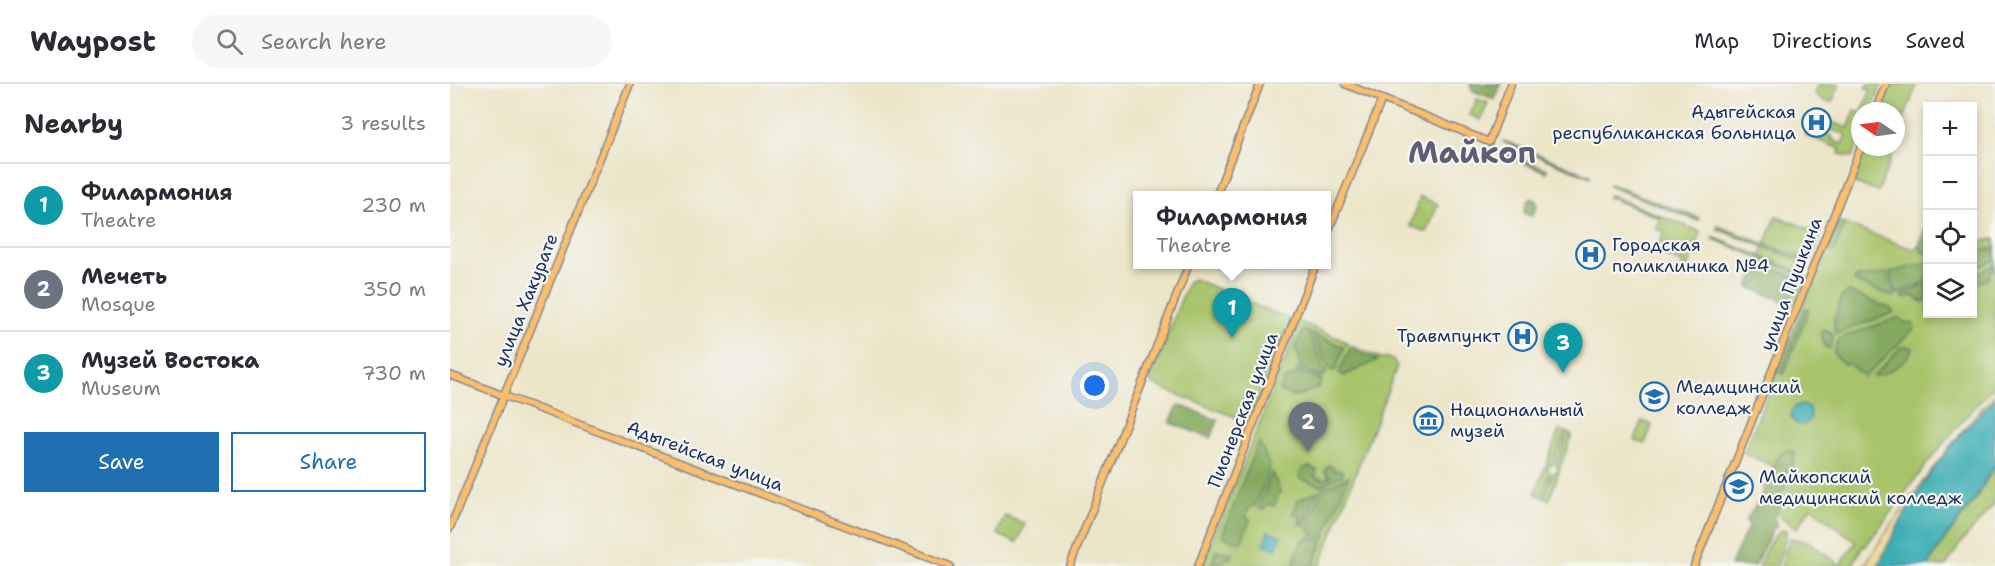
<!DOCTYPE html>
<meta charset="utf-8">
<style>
:root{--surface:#fff;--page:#f7f7f7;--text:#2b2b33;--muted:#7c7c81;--line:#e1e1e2;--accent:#1f6fb2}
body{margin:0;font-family:"Shantell Sans",sans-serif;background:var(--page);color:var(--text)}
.controls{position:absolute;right:18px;top:18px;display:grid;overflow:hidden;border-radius:0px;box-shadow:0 3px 9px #0003}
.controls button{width:54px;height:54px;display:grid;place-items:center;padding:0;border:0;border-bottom:2px solid var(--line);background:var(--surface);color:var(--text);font:30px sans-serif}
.compass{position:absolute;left:1401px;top:18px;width:54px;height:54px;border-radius:50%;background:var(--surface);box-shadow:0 3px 9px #0003;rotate:283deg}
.you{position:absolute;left:645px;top:302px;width:21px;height:21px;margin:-15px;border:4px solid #fff;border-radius:50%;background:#1a73e8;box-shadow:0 0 0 9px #1a73e833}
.badge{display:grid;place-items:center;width:39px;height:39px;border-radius:50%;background:var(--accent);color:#fff;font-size:20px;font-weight:700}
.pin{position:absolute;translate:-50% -50px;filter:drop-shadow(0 2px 3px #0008)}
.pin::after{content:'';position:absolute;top:32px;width:21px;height:18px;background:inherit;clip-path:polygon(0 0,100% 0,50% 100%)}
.popup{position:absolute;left:683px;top:107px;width:198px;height:78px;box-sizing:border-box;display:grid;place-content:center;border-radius:0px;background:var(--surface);filter:drop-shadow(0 2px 4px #0005);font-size:20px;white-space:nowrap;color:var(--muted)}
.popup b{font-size:22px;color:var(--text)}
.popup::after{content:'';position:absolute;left:50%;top:100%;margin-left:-12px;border:12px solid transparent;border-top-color:var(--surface)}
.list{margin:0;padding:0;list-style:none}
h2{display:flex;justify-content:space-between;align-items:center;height:78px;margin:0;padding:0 24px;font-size:26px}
h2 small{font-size:20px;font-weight:400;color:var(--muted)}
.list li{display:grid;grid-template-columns:39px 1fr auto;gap:18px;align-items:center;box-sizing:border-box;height:84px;padding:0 24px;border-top:2px solid var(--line)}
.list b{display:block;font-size:22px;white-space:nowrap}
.list p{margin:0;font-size:20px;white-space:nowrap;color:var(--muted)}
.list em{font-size:20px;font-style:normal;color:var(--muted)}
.actions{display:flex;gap:12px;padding:18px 24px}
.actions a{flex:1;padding:14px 0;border:2px solid var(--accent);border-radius:0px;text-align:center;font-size:21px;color:var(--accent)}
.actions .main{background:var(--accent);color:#fff}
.icon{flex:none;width:33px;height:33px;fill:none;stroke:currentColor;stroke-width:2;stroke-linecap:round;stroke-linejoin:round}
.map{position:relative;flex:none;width:1545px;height:482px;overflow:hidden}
header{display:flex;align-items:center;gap:36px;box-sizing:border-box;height:84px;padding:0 30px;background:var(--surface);border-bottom:2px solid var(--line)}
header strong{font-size:28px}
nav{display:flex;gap:33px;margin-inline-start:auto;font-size:21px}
.search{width:420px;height:54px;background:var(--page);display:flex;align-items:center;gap:15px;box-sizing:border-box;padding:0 21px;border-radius:33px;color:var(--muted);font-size:22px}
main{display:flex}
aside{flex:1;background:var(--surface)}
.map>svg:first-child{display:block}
</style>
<header>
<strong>Waypost</strong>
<div class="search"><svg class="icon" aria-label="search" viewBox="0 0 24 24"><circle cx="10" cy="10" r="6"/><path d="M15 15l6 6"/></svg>Search here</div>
<nav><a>Map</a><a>Directions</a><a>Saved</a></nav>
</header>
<main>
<aside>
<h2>Nearby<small>3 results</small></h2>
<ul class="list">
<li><span class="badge" style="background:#0f9aa8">1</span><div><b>Филармония</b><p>Theatre</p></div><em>230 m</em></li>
<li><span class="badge" style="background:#6b7280">2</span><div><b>Мечеть</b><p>Mosque</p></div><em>350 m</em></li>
<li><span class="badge" style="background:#0f9aa8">3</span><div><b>Музей Востока</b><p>Museum</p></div><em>730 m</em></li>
</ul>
<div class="actions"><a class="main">Save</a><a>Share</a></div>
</aside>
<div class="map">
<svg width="1545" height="482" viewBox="0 0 1545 482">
<rect width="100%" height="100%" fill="#f6f6f2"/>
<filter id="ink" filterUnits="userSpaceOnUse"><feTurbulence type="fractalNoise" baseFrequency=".0167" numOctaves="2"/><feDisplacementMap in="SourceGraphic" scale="12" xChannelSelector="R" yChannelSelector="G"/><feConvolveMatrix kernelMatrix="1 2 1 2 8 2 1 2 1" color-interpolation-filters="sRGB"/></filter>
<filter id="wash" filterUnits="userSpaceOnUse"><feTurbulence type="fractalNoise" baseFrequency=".008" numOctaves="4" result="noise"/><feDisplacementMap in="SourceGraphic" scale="24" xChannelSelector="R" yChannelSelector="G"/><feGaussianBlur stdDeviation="1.35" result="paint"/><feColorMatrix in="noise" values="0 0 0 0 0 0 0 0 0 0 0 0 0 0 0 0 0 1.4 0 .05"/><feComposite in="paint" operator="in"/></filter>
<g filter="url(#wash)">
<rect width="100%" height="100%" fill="#ece5c8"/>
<g fill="#a7c46b" stroke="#617a64" stroke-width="1.5">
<path d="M1368,0H1390L1382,18C1375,19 1368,15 1365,9Z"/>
<polygon points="1418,0 1432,0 1421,27 1412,27 1421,6 1416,4"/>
<polygon points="1441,0 1467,0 1446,56 1446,27 1431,27"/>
<polygon points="1027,15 1038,19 1031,36 1020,31"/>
<polygon points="1405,26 1410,28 1410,56 1402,73 1389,70 1390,65 1355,51 1361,44 1383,53 1382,56 1392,60 1396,50 1362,41 1359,39 1360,34 1366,32 1398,44"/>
<polygon points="1416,63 1444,63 1444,67 1428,108 1402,98"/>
<polygon points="970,113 988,120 977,148 960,142"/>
<polygon points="1211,132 1249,147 1250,151 1235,190 1230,189 1233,179 1206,169 1214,148 1206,145"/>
<polygon points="1326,132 1371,150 1361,177 1357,179 1354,188 1356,193 1345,222 1299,203"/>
<path d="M1386,137L1463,165L1471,160L1477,141L1478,230H1522L1523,154L1533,157L1545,155V302C1496,350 1456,408 1415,463L1413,462L1402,482H1331L1340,454L1359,458L1390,481L1406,458L1361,423L1346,445L1309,415L1312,412L1316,398L1321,397L1323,391V382L1294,369Z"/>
<polygon points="744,195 839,235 839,239 801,335 798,338 703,301 700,295 738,198"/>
<polygon points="850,238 895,257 896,260 933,275 936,273 944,277 947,282 870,482 752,482"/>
<polygon points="1192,337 1202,341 1195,360 1185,356"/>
<polygon points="1109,346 1115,348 1103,380 1099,382 1096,381"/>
<polygon points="1117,349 1122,351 1109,386 1106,381"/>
<polygon points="1545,381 1545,419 1510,460 1496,482 1478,482 1493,458 1526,415"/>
<polygon points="1095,383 1098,384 1100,389 1091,412 1085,410"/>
<polygon points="1107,387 1109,388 1099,416 1093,414 1102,390"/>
<polygon points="555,432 575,440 567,459 547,450"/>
<polygon points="1330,446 1336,446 1336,454 1327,482 1308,482 1319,460"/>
</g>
<g fill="#85aa5f" stroke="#506c5e" stroke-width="1.5">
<polygon points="1020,0 1051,0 1045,15 1022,7"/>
<polygon points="1054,57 1140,91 1140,93 1053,58"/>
<polygon points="1050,67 1097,85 1096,88 1049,70"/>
<polygon points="1159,100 1249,134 1248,137 1159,102"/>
<polygon points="1159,111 1211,132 1210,134 1158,113"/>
<polygon points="1082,114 1086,117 1087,121 1083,131 1081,132 1075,130 1074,126 1078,116"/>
<polygon points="1389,138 1395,140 1384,168 1378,166"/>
<polygon points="1477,139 1477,170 1470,166 1470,159"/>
<polygon points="1268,142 1355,175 1354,178 1267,145"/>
<polygon points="1263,153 1350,188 1349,190 1263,155"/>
<polygon points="1545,164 1545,176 1523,185 1523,169"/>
<polygon points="1309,179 1348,194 1338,219 1299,203"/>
<polygon points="1477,179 1477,197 1447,210 1440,188"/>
<polygon points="1544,181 1545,184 1540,188 1538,195 1528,199 1523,197 1528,189"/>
<polygon points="1437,189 1445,211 1443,213 1404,197 1405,194"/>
<polygon points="1477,200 1477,216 1473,218 1463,212 1453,214 1452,211"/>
<path d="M1399,208L1442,225L1443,229L1385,250C1381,236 1388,226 1391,213Z"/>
<polygon points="1355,224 1359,225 1334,290 1330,289"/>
<path d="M1449,233L1455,239H1463L1465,244L1414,293L1398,279L1395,281C1381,269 1382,270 1390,254Z"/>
<path d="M1374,245L1381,248L1383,253L1380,264H1376C1371,259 1375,253 1370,249Z"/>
<polygon points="853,246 859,248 876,289 872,293 849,283 850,279 847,267 845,266"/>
<polygon points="863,250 894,263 885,287 880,287"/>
<path d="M1456,262L1463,264C1458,278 1436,291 1423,292L1450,264Z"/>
<polygon points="900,265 928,276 893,292 889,288"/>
<polygon points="848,286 872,296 869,303 845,313 829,307 834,296 846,290"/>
<polygon points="728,321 768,336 761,354 720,339"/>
<path d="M810,359L820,384L805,422C800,423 797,425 796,431L800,436L791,459L772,452L807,361Z"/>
<path d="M1338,366L1345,369C1343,379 1341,389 1336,399C1333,406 1330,410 1328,418L1330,421L1324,434L1328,441L1323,445L1304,482H1280L1299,441L1296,436L1312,412L1316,398L1321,396C1327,384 1322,373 1338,366Z"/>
<polygon points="879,381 883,383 885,387 890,386 893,388 893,391 871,402 849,394 852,385 859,383 867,386 865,393 874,395 880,393 875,388 876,384"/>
<polygon points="822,388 830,407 824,422 817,420 814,426 808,424"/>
<polygon points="899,392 874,454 861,450 858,442 872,405"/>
<polygon points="868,407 854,441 849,439 851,433 843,430 848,416"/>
<polygon points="860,453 873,457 863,482 843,480 852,456 855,456"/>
<polygon points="767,466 783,470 781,474 761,482"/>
</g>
<path fill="#eeda9e" stroke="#84847e" stroke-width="1.5" d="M1545,310V314C1496,362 1456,420 1428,482H1414C1435,448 1459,416 1483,384C1503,359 1522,332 1545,310Z"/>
<g fill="#3daeb4" stroke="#2c6e89" stroke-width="1.5">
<path d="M1545,314L1544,381L1525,414L1493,457L1477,482H1428C1456,420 1496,362 1545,314Z"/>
<circle cx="1351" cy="331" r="10"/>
<polygon points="818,447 831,452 826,465 814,460"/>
</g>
</g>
<g filter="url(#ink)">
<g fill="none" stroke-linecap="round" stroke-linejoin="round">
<defs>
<g id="major">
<polyline points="895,0 1039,58 1061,0"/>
<polyline points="1425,27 1436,0"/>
<polyline points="766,112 810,0"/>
<polyline points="876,153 932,15"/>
<polyline points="0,291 500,482"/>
<polyline points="0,444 180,0"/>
<polyline points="620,482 739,180"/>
<polyline points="748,482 866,180"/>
<polyline points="1244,482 1411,63"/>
</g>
</defs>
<use href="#major" stroke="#848a93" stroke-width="9"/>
<use href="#major" stroke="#fabe6d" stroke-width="6"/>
</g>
</g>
<defs>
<symbol id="hospital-ring" viewBox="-11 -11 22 22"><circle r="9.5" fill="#f6f6f2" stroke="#1f6fb2" stroke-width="1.5"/><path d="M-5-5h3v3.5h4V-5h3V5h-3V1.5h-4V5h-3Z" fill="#1f6fb2"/></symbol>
<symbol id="university-ring" viewBox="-11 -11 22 22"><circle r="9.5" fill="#f6f6f2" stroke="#1f6fb2" stroke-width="1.5"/><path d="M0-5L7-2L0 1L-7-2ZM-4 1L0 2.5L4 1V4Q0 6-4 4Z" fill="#1f6fb2"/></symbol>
<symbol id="museum-ring" viewBox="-11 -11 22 22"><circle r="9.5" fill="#f6f6f2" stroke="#1f6fb2" stroke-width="1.5"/><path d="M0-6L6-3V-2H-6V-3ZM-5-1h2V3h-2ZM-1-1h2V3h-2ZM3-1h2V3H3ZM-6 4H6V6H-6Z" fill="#1f6fb2"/></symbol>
</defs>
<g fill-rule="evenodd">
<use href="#hospital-ring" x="1350" y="22" width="33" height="33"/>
<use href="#hospital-ring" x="1124" y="154" width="33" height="33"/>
<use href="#hospital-ring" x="1056" y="236" width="33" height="33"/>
<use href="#university-ring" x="1188" y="296" width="33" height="33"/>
<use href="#museum-ring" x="962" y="320" width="33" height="33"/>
<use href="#university-ring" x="1272" y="386" width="33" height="33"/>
</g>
<g text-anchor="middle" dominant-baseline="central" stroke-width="4.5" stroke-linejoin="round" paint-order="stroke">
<g font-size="18" fill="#1b2f5e" stroke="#f6f6f2" text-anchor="start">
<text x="1346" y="28" text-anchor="end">Адыгейская<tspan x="1346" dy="21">республиканская больница</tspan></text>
<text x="1162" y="161">Городская<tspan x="1162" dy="21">поликлиника №4</tspan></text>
<text x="1051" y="252" text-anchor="end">Травмпункт</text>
<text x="1226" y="303">Медицинский<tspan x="1226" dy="21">колледж</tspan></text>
<text x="1000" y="326">Национальный<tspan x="1000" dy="21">музей</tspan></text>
<text x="1309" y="393">Майкопский<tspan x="1309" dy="21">медицинский колледж</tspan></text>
</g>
<g font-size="18" fill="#1b2f5e" stroke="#f6f6f2">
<text transform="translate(1341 200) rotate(-69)">улица Пушкина</text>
<text transform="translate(76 216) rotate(-68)">улица Хакурате</text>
<text transform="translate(793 326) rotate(-69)">Пионерская улица</text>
<text transform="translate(255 372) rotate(21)">Адыгейская улица</text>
</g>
<g font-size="30" font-weight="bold" fill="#5f5c73" stroke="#f6f6f2">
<text x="1022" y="68">Майкоп</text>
</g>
</g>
</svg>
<div class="controls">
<button>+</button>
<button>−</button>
<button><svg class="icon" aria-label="locate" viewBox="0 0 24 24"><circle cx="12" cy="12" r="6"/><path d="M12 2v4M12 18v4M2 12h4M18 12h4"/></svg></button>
<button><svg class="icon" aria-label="layers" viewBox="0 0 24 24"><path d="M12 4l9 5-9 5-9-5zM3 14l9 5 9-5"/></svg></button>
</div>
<svg class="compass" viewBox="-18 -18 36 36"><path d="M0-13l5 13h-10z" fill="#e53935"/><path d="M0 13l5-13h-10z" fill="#7c7c81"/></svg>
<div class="you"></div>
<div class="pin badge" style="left:782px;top:254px;background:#0f9aa8">1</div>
<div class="popup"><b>Филармония</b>Theatre</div>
<div class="pin badge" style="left:858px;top:368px;background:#6b7280">2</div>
<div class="pin badge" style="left:1113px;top:289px;background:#0f9aa8">3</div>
</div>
</main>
